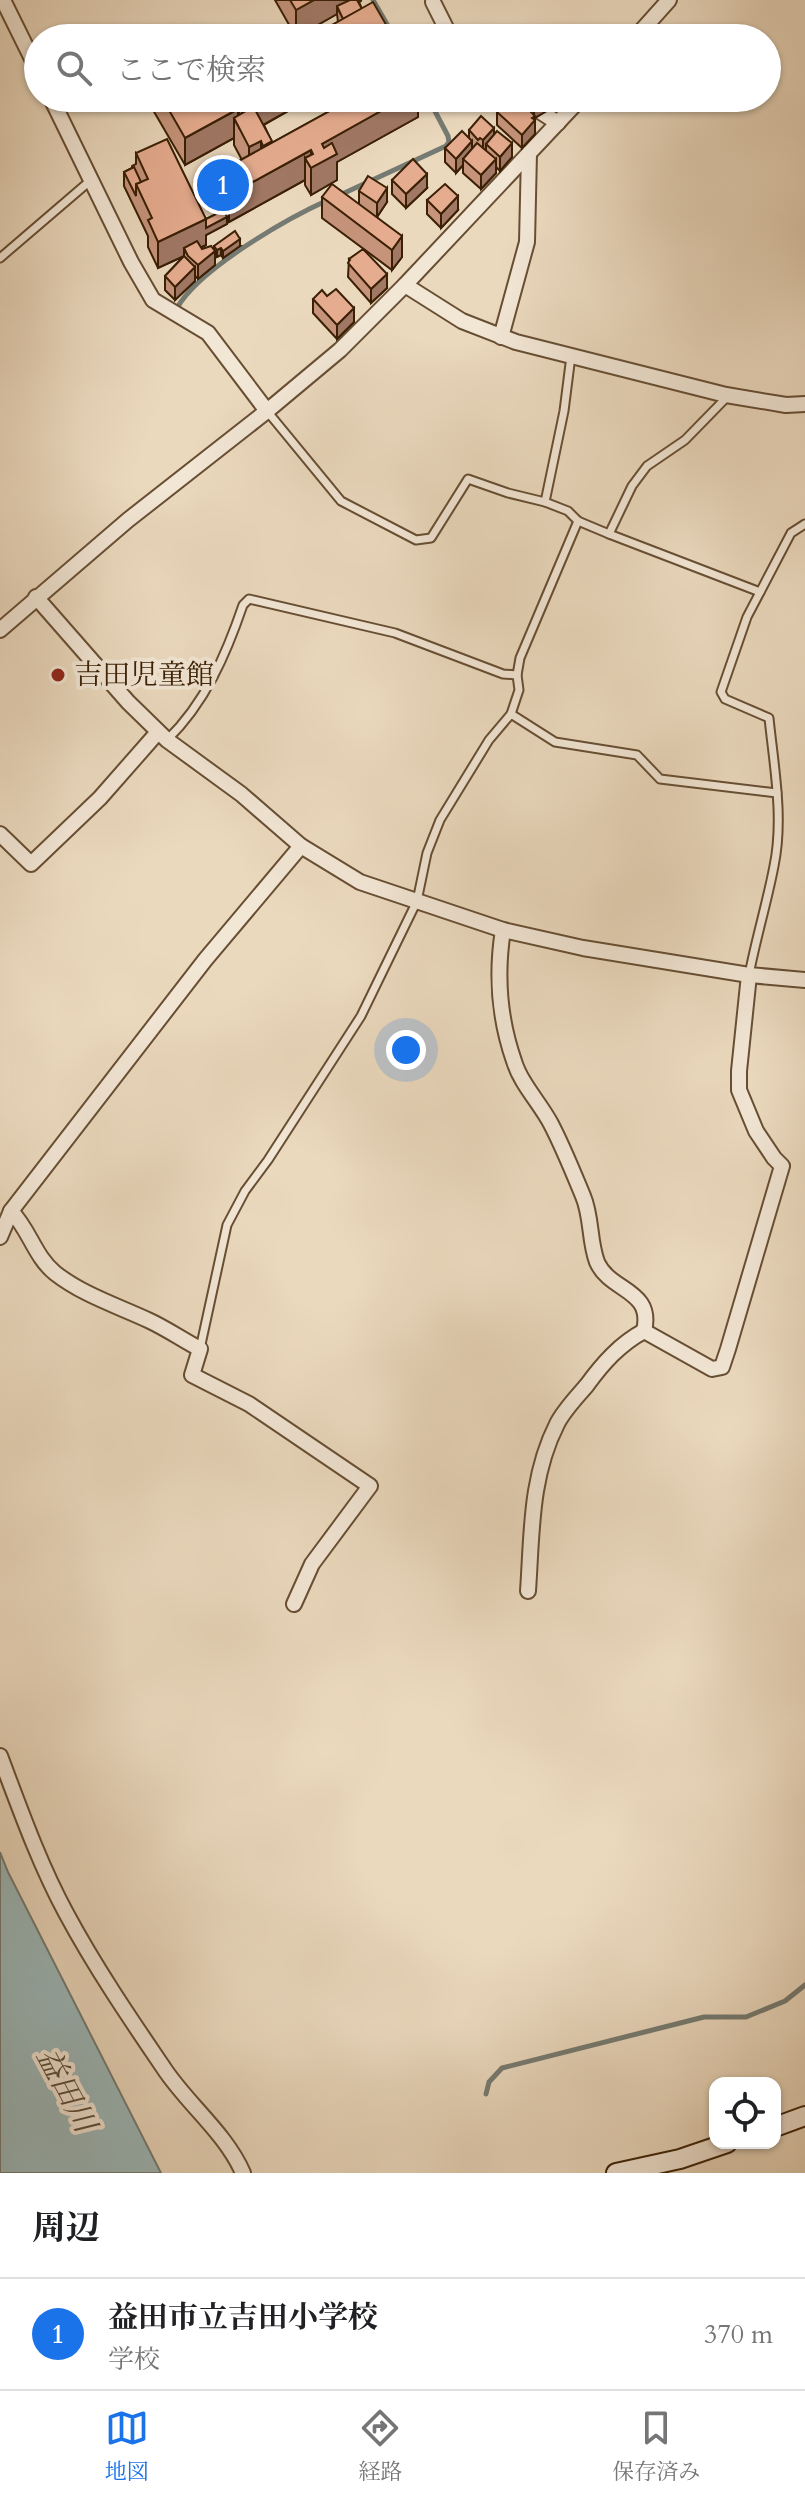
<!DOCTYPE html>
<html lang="ja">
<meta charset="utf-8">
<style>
:root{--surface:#fff;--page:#f6f6f6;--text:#202124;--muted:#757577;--line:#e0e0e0;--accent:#1a73e8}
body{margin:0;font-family:Cardo,"Noto Serif JP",serif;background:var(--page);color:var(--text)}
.controls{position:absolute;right:24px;bottom:24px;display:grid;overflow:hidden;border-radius:16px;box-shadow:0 2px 6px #0004}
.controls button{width:72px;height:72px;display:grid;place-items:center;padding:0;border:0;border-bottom:2px solid var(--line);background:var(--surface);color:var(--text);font:40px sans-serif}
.you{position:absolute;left:406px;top:1050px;width:28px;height:28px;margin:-20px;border:6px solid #fff;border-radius:50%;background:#1a73e8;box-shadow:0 0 0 12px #1a73e833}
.badge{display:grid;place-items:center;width:52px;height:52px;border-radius:50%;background:var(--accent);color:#fff;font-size:26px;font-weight:700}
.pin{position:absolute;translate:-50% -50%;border:4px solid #fff;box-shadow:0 2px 8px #0006}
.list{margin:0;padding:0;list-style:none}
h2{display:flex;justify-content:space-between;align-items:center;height:104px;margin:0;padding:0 32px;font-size:34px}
h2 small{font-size:26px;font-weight:400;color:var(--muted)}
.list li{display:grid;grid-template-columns:52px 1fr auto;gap:24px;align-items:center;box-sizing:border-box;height:112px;padding:0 32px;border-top:2px solid var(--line)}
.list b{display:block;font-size:30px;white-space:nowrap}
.list p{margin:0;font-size:26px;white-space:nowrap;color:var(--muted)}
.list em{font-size:26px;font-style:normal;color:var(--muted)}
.icon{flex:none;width:44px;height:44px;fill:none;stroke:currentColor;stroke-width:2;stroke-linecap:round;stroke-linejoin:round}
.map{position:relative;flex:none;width:805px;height:2173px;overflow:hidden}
.search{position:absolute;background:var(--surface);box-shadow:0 2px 6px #0004;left:24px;right:24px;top:24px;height:88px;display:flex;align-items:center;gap:20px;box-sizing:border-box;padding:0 28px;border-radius:44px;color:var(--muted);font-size:30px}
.sheet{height:216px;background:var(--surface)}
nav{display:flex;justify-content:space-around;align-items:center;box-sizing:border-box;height:112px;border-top:2px solid var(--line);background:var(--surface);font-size:22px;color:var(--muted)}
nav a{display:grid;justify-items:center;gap:4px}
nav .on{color:var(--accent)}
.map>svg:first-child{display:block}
</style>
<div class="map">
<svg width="805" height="2173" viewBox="0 0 805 2173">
<rect width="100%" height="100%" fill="#ebd9be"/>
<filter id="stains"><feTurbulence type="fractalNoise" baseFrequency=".0025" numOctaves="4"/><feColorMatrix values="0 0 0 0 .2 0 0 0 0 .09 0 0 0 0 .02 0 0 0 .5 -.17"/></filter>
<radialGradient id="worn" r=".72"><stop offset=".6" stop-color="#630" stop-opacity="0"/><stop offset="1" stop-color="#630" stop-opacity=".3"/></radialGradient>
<polygon fill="#9bb8ba" stroke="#757b72" stroke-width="2" points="0,1852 8,1872 161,2173 0,2173"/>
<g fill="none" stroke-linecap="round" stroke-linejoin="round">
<g stroke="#757b72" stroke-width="5">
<polyline points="373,0 395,38"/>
<polyline points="340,195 446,146 449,142 448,136 428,98"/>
<path d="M177,308C199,269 286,219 328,200"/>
<polyline points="486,2094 489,2082 502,2068 704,2017 746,2017 785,2001 805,1985"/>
</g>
<defs>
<g id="lane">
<polyline points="0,258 91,180"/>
<polyline points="571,356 564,411 545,502 568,511 578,521"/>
<polyline points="267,411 341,501 416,540 431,538 468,479 508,493 545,502"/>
<polyline points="609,534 760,592"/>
<polyline points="511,714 555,742 637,755 660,779 777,793"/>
<path d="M167,740C205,703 226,655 243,605L249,599L395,633L503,674L517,675"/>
<path d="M749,975C756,938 767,903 774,866C784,818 774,767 769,718L725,699L721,692L747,617L791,533L805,524"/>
<polyline points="200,1349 227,1225 245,1191 268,1160 361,1016 417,901 427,853 440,820 489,740 511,714 519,690 517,675 520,658 578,521 609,534 632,486 647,466 685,440 725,399 726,395"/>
</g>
<g id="street">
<polyline points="3,0 38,71"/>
<polyline points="433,2 451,38"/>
<polyline points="528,38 552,33"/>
<polyline points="635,38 669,0"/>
<polyline points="51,98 131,262 153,300 208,333 267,411"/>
<polyline points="519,98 558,123"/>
<polyline points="405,285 462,321 516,342 726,395 786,405 805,404"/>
<polyline points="501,337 527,242 529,153"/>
<polyline points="36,597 128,702 167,740 241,794 301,846 360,882 503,930 583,948 749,975 805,980"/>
<polyline points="0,630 128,520 267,411 340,350 405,285 581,98"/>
<polyline points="0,834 31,864 100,798 158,732"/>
<path d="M503,930C496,974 499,1018 514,1061C521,1084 540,1103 551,1124C563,1147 573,1172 583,1196C592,1217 589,1241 597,1262C610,1292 654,1289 644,1331L712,1369L722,1367L728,1349L782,1166L774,1158L756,1131L739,1090V1071L749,975"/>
<path d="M11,1211C29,1229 35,1257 55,1273C83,1295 118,1306 150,1321C167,1329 183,1340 200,1349L192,1375L249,1404L370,1486L312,1564L294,1604"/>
<polyline points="0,1237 11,1211 205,960 301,846"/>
<path d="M528,1591C532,1534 530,1477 557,1424C564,1410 577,1397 587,1385C603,1363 620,1344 644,1331"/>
<path d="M0,1756C20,1809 39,1863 66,1913C95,1967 129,2017 163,2067C187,2104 225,2132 243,2173"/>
</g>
<g id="secondary">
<polyline points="775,2127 805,2116"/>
<polyline points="616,2173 680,2159 727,2143"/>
</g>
</defs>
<use href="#lane" stroke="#674e33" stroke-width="11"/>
<use href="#street" stroke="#674e33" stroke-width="18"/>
<use href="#secondary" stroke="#3b2005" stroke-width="22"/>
<use href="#lane" stroke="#f2e6d5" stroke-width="7"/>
<use href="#street" stroke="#f2e6d5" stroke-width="14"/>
<use href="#secondary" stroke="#f2e6d5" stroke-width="18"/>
</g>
<g fill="#c5947b" stroke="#3b2005" stroke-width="2" fill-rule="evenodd">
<path d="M275,0H361L359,2L362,9L388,38H298V36L296,37ZM337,14L338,22L310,37L307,31Z"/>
<polygon points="153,98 311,98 264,125 272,143 334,109 328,98 418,98 418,117 337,162 337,180 311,195 305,185 305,180 229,222 227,219 227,224 206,235 206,245 201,248 202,249 214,250 214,246 240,246 223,258 221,255 217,257 215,254 215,265 198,279 195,276 195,281 175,300 165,290 165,276 184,256 158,268 148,247 148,236 124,186 124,172 132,168 132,166 136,164 136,153 206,219 223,211 217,200 217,173 242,160 234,145 234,138 185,165 153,110"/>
<polygon points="523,98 568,98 535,118 535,134 522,148 497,125 497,112 525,110 527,108 523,102"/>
<polygon points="469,130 494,134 512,157 500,171 496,167 496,173 481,189 463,173 463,165 456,173 445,162 445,148 469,137"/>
<polygon points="392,180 427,188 406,208 392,194"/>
<polygon points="359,191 387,202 377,217 402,257 392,270 322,218 322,197 359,204"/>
<polygon points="427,200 458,210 441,228 427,214"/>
<polygon points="349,259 387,288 371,303 348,277"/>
<polygon points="327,296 354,322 337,339 313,313 313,299"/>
</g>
<g fill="#a07864" stroke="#3b2005" stroke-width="2">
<polygon points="314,0 361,0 361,1 340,13 337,6 337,14 300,35 298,31 298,36 296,37 296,10"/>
<polygon points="388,28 388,38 370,38"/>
<polygon points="263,98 311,98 252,131 252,104"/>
<polygon points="404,98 418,98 418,117 337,162 337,180 311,195 311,168 305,158 305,180 229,222 229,195 311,150 311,168 322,144"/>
<polygon points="534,98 568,98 535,118 535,134 522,148 522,135 534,117"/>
<polygon points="242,104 242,131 239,128 239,106"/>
<polygon points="238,109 238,126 234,118 234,138 185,165 185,138"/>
<polygon points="494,128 494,141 486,144 486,151 483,154 483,140"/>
<polygon points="261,141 261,167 249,174 249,147"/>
<polygon points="472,141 472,155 463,159 463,165 456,173 456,159"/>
<polygon points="512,143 512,157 500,171 500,157"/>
<polygon points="496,159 496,173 481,189 481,175"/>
<polygon points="427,174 427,188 406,208 406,194"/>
<polygon points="387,188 387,202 377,217 377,203"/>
<polygon points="458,196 458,210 441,228 441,214"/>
<polygon points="227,217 227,224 206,235 206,245 187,254 184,248 184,256 158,268 158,242 206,219"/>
<polygon points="402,236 402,257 392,270 392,250"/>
<polygon points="240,239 240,246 223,258 223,251"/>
<polygon points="221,248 221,255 217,257 217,250"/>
<polygon points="215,251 215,265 198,279 198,265"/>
<polygon points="195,267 195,281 175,300 175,287"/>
<polygon points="387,274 387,288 371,303 371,289"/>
<polygon points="354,308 354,322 337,339 337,325"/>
</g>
<g fill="#e5ac8f" stroke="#3b2005" stroke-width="2">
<polygon points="290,0 314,0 296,10"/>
<polygon points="350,0 357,0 362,9 343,19 337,6"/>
<polygon points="373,2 388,28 370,38 309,38"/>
<polygon points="305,27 310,37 309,38 302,38 298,31"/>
<polygon points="162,98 232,98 238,109 185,138"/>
<polygon points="239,98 263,98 252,104 272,141 263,146 261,141 249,147 234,118 246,111 242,104 239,106 236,100"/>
<polygon points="353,98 404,98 322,144 324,148 332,143 337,154 311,168 305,158 313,154 311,150 229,195 217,173"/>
<polygon points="509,98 514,98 525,110 527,108 535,116 532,118 535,120 522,135 497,112"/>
<polygon points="481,116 494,128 483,140 480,138 478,140 469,130"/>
<polygon points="462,131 472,141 456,159 445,148"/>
<polygon points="497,131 512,143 500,157 486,144"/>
<polygon points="167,139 206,219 158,242 148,220 152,218 136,184 148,179 136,153"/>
<polygon points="477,143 496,159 481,175 463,159"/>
<polygon points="413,159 427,174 406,194 392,180"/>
<polygon points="134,167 141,182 136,184 136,196 124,172"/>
<polygon points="368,176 387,188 377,203 359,191"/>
<polygon points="332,184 402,236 392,250 322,197"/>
<polygon points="445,184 458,196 441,214 427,200"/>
<polygon points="224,210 227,217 206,228 206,219"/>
<polygon points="235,231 240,239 223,251 221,248 217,250 214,246"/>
<polygon points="197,241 202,249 211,246 215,251 198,265 188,256 184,248"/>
<polygon points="363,249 387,274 371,289 348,263 350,260 349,259"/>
<polygon points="184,256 195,267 175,287 165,276"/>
<polygon points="336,289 354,308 337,325 313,299 322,290 327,296"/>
</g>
<circle fill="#8f2418" stroke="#f2e6d5" stroke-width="3" cx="58" cy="675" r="8"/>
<g text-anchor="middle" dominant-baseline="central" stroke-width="8" stroke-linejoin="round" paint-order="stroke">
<g font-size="28" fill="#3b2005" stroke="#f2e6d5" text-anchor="start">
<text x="74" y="675">吉田児童館</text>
</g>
<g font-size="30" font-style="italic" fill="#584e3b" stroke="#f2e6d5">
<text transform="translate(66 2090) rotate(62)">益田川</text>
</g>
</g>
<rect width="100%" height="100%" filter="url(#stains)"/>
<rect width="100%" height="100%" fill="url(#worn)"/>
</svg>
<div class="controls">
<button><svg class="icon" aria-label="locate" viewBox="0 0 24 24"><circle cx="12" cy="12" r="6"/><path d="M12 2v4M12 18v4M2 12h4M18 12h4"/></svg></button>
</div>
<div class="you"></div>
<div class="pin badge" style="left:223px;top:185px">1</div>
<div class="search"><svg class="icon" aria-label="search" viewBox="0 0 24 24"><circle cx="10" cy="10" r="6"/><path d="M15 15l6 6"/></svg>ここで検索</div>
</div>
<section class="sheet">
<h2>周辺<small></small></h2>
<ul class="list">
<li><span class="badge">1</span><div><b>益田市立吉田小学校</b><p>学校</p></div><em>370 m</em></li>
</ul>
</section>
<nav>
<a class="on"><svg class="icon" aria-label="map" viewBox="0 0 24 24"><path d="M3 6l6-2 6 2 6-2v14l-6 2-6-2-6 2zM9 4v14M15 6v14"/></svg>地図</a>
<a><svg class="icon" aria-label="directions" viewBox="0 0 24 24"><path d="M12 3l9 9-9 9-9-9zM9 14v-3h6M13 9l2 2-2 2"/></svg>経路</a>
<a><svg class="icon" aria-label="saved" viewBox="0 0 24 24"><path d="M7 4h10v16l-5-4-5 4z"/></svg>保存済み</a>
</nav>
